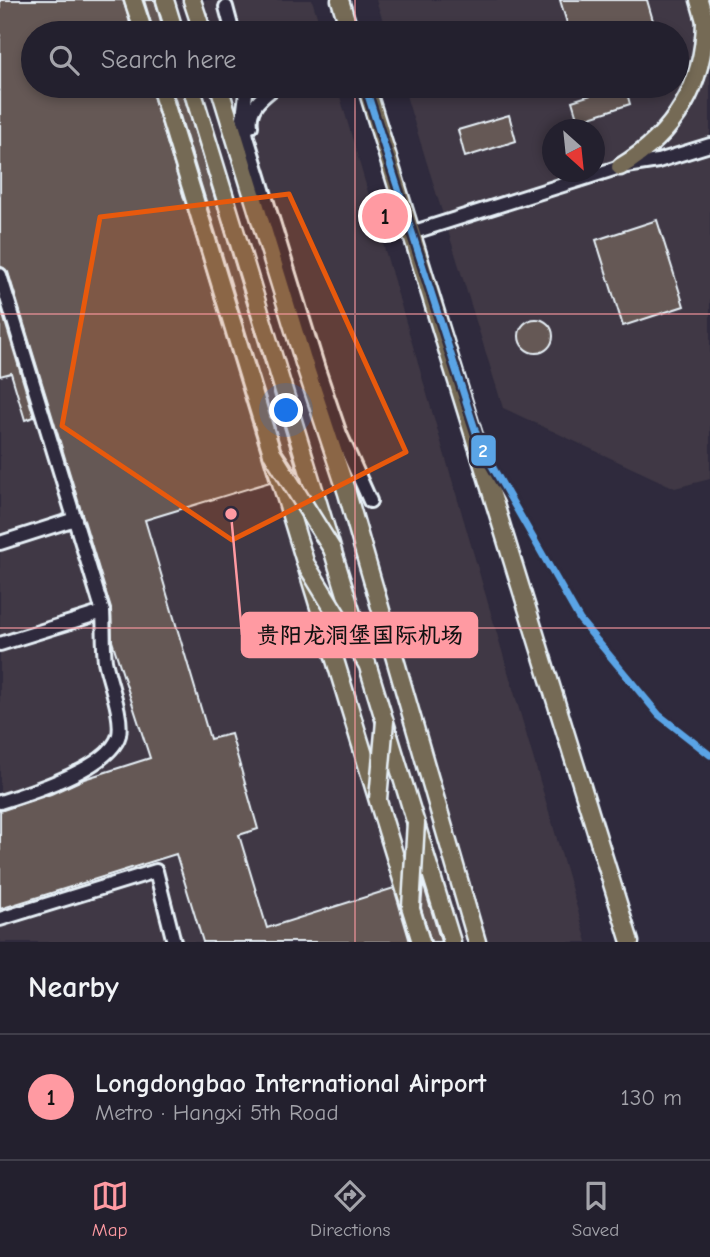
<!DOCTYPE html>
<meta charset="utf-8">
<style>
:root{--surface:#23202e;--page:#2b2836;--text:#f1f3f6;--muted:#a3a3aa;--line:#403e4a;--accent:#ff9aa2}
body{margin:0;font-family:"Comic Neue","LXGW WenKai TC",sans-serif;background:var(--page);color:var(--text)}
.compass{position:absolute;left:542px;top:119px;width:63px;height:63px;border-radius:50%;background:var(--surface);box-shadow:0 4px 10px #0003;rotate:153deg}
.you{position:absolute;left:287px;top:411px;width:24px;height:24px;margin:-18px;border:5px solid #fff;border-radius:50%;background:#1a73e8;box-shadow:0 0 0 10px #1a73e833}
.badge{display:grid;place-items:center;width:46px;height:46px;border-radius:50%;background:var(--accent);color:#111;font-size:23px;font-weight:700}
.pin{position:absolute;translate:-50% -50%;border:4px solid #fff;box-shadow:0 2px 7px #0006}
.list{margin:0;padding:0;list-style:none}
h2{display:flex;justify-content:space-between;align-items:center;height:91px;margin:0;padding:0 28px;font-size:30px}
h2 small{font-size:23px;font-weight:400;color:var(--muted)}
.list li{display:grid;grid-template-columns:46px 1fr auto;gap:21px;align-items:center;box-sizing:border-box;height:126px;padding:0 28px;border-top:2px solid var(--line)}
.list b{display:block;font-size:26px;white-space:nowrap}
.list p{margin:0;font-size:23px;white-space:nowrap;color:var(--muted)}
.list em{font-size:23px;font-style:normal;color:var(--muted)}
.icon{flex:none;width:38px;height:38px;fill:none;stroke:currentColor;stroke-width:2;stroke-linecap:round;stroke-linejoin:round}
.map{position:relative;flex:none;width:710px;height:942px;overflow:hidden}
.search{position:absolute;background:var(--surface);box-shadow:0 4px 10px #0003;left:21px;right:21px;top:21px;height:77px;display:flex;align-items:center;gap:18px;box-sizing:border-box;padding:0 24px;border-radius:38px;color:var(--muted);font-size:26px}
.sheet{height:217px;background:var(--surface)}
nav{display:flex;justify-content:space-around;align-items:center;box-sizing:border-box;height:98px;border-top:2px solid var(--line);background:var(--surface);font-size:19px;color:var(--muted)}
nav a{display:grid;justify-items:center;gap:4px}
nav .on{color:var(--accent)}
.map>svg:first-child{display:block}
</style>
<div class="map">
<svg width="710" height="942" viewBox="0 0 710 942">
<rect width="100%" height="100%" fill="#2f2a3d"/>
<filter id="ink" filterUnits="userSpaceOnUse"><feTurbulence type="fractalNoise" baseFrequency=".0143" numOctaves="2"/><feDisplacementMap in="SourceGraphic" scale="14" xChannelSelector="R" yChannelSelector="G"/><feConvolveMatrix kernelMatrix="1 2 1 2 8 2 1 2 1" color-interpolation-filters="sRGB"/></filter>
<g filter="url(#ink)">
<g fill="#3f3844" fill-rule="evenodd">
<polygon points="0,0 312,0 322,33 33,33 33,86 337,86 587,942 0,942"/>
<path d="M376,0H710V479L675,488L503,408L403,86H677V33H387ZM552,130H594V172H552Z"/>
</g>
<g fill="#655955" stroke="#e8f1f8" stroke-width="2">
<polygon points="0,0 123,0 133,33 33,33 33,86 150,86 270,482 145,520 210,739 231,734 258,829 239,835 267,928 394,888 410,942 203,942 176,854 0,909 0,811 51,794 84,779 150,758 112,641 111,609 83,517 8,272 0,266"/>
<polygon points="144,0 155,0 164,33 154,33"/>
<polygon points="560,0 647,0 656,31 647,33 570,33"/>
<polygon points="171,86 181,86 298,473 281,448"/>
<polygon points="619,86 625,86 630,104 578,121 572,101"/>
<polygon points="509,115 516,141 465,157 458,130"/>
<polygon points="657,220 684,306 623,326 596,240"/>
<polygon points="0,305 34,417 25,420 11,373 0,376"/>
<circle cx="536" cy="336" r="17"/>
<polygon points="423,883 441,942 431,942 421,908"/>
</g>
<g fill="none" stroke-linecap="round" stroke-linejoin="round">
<defs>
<g id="minor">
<polyline points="226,7 233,33"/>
<polyline points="247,86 243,117 247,137 319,372 340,434 370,501"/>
<path d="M251,126C248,106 263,97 276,86"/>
<polyline points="411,233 620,167 658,161 710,145"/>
<polyline points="0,275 103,612 0,644"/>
<polyline points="0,543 75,519"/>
<path d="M0,802C29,793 110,768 119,735C123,716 109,681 105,661C103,645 104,628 103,612"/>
<polyline points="0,919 156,871 174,942"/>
</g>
<g id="major">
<polyline points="133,0 144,33"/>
<polyline points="165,0 175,33"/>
<polyline points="192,0 203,33"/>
<polyline points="340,0 350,33"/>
<polyline points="699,0 707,28"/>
<polyline points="160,86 421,942"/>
<polyline points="191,86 452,942"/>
<polyline points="219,86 304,363 347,493 477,942"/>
<polyline points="366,86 630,942"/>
<path d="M620,167C675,134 704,85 705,21"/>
</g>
</defs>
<use href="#minor" stroke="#e8f1f8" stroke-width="18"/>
<use href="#major" stroke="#e8f1f8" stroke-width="21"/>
<use href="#minor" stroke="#2f2a3d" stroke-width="12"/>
<use href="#major" stroke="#756a55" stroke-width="16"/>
<defs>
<g id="major-bridge">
<polyline points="272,453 332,549"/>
<polyline points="307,566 367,664"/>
<polyline points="378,799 385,721"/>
<polyline points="411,907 416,822"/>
</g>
</defs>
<use href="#major-bridge" stroke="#e8f1f8" stroke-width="21" stroke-linecap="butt"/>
<use href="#major-bridge" stroke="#756a55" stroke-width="16"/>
<defs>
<polyline id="metro-1" points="365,86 480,445 580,620 659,715 710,755"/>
</defs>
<use href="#metro-1" stroke="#2f2a3d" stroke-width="12"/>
<use href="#metro-1" stroke="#5aa4e6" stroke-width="7"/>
</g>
</g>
<path fill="#e8590c" fill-opacity="0.2" stroke="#e8590c" stroke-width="5" stroke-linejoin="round" d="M289,194L406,452L232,540L62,426L100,217Z"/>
<path fill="none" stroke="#ff9aa2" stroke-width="2" stroke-opacity="0.55" d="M355,0V33M355,86V942M0,314H710M0,628H710"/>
<path fill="none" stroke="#ff9aa2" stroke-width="2.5" d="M231 514L242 635"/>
<circle fill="#ff9aa2" stroke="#2f2a3d" stroke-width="2.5" cx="231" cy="514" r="7"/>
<rect fill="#ff9aa2" stroke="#ff9aa2" stroke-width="2.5" x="242" y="613" width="235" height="44" rx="7"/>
<g font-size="23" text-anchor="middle" font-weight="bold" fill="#111">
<text x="360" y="643">贵阳龙洞堡国际机场</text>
</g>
<rect stroke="#2f2a3d" stroke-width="2.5" x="470" y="434" width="27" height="33" rx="7" fill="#5aa4e6"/>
<g font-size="19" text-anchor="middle" font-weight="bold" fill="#fff">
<text x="483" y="457">2</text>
</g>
</svg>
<svg class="compass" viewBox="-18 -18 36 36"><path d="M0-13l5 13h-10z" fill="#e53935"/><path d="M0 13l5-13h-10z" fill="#a3a3aa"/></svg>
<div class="you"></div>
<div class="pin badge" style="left:385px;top:216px">1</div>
<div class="search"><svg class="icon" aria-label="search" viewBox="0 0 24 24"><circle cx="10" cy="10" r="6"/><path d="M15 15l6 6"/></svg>Search here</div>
</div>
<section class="sheet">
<h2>Nearby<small></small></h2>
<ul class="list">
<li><span class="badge">1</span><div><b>Longdongbao International Airport</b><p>Metro · Hangxi 5th Road</p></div><em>130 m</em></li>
</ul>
</section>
<nav>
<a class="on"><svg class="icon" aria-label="map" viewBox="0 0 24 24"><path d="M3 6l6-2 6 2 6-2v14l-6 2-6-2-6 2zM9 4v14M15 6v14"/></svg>Map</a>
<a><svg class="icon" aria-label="directions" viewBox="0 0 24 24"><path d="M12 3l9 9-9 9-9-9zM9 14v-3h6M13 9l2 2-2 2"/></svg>Directions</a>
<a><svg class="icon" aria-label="saved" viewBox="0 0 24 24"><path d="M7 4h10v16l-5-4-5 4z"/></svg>Saved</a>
</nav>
